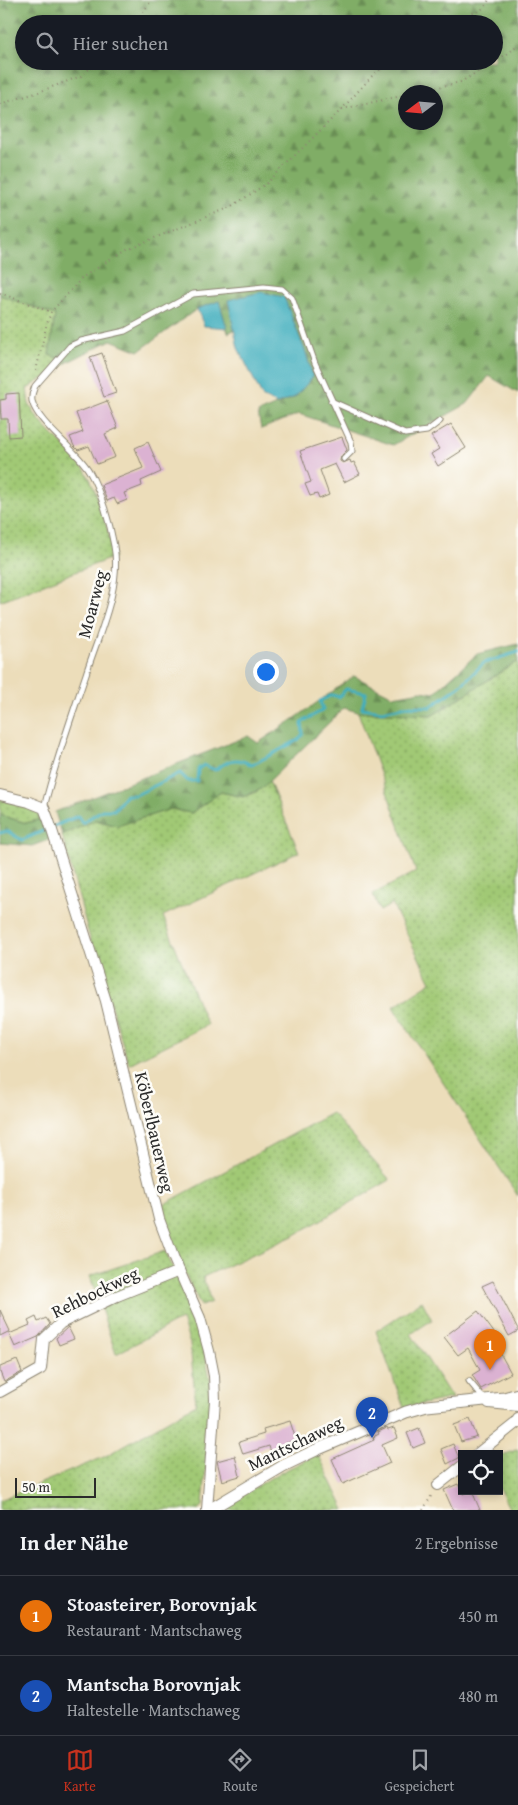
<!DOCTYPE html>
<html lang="de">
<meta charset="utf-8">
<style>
:root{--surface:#171b24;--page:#242831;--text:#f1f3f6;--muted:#9ea1a6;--line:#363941;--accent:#c8321e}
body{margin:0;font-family:"Gentium Book Plus",serif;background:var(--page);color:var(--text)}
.controls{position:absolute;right:15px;bottom:15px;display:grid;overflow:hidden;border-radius:0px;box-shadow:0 2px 8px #0003}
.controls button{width:45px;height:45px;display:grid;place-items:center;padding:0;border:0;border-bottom:1px solid var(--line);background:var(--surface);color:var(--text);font:25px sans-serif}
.compass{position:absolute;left:398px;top:85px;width:45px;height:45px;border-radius:50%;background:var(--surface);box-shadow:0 2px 8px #0003;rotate:254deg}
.scale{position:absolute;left:15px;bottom:12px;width:81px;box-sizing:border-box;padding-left:5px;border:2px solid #2b2b2b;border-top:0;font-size:14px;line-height:18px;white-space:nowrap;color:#2b2b2b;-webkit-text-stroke:4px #fdfcf7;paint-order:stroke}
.you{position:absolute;left:265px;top:671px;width:18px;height:18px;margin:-12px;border:4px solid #fff;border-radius:50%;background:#1a73e8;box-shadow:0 0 0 8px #1a73e833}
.badge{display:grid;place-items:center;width:32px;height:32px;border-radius:50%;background:var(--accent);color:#fff;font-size:16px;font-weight:700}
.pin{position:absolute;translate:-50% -41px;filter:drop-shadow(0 1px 2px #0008)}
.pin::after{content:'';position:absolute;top:26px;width:18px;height:15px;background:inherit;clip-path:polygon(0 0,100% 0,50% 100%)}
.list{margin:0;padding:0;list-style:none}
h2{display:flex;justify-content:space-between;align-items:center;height:65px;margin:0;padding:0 20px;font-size:21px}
h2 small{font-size:16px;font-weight:400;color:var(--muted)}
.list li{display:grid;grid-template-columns:32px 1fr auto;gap:15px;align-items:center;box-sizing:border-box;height:80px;padding:0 20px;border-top:1px solid var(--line)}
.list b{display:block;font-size:19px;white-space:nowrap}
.list p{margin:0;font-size:16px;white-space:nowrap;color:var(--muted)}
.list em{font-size:16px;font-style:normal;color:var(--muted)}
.icon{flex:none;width:28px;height:28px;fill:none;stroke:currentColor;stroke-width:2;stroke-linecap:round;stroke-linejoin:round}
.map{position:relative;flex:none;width:518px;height:1510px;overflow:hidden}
.search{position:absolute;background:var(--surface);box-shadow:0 2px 8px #0003;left:15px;right:15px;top:15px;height:55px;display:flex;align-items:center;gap:12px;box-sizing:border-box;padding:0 18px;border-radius:28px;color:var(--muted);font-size:19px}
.sheet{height:225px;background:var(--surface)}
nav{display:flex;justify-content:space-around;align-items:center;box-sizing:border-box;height:70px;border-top:1px solid var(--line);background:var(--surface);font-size:14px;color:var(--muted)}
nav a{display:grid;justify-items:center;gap:2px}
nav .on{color:var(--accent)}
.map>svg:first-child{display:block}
</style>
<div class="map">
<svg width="518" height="1510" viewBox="0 0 518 1510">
<defs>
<pattern id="grass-dots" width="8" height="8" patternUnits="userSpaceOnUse" patternTransform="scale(1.25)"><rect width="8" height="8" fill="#a1c975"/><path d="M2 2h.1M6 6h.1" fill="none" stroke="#83a360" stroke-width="1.8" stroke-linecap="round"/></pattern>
<pattern id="forest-firs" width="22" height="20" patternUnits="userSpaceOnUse" patternTransform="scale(1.25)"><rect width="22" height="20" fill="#80ad66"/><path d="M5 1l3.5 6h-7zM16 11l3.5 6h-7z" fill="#698d54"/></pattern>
</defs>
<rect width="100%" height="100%" fill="#fdfcf7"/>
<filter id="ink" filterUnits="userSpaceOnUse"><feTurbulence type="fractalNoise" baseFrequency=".02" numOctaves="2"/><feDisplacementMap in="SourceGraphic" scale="10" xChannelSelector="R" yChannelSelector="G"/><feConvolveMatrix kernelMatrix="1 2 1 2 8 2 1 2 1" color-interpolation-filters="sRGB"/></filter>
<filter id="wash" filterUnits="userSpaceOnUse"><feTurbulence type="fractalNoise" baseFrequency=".0096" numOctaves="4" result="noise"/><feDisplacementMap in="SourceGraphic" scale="20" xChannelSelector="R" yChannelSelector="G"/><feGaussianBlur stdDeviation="1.12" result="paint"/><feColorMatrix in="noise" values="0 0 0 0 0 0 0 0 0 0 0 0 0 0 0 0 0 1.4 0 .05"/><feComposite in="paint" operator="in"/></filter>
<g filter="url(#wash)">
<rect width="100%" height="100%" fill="#ecddba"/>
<g fill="url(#grass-dots)" stroke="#667a50">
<path d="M0,295L55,315L49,355L68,362L27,389C28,394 28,400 29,404C43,433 77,451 90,479C100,501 109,533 114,557L0,601Z"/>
<polygon points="518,662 518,1196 393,1007 431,982 392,904 380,911 373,894 416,872 358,712 433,715 515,663"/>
<path d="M269,781L299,852L163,916L207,1025L129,1064L91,942L62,835L96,820L117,826L171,809L191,813L221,792C244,798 251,799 269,781Z"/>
<path d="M0,799C17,803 33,805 45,818L26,823L0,815Z"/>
<polygon points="332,1113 390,1180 295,1235 203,1277 211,1302 201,1306 182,1268 159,1207"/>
<polygon points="165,1251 198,1319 212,1389 203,1506 198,1510 0,1510 0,1500 104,1457 196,1404 190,1344 182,1320 174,1323 116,1354 90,1276"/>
<polygon points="422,1301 432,1320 411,1334 452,1398 404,1408 376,1331"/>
<polygon points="518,1449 518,1510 510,1510 499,1488 499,1457"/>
<polygon points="318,1454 345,1510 217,1510 276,1475"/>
</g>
<g fill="url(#forest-firs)" stroke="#566c48" fill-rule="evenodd">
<path d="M0,0H518V393L489,376L467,404L393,445L299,414L261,429L258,413L295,397L313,377L306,353L284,297L228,300L234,330L228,333L219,301L197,309L139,351L111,340L68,362L49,355L55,315L0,295ZM24,24H494V61H24ZM406,92H436V122H406Z"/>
<polygon points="518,644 518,662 515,663 433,715 358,712 344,708 261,789 243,797 221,792 191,813 171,809 117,826 96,820 62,835 55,812 248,736 258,743 294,719 354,676 393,696 421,691 434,693 477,654"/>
<polygon points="0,815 26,823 45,818 51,839 32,846 0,843"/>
</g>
<g fill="#40aebe" stroke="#366c74">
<polygon points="261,292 284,297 306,353 313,377 295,397 277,404 263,398 238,348 228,300"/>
<polygon points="219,301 227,328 204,326 197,309"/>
</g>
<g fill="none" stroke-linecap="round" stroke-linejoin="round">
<path stroke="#40aebe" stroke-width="3" d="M0,833L7,831L22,840L78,816L82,823L102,810H114L126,795H136L180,773L188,781H197L198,769L204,765L215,770C229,760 235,756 252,765L298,740L303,734L302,722L323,710L320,701L332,695L339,697L346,689L366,693L362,708L382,711L407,706L430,707L460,686L484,663L518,652"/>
</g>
<g id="blocks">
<g fill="#dbb2d2">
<polygon points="102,353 116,393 104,397 90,357"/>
<polygon points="19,393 21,436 9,437 8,419 1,419 0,400 6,399 6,394"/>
<polygon points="107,401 118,428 105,434 115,457 97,464 89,446 78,450 74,446 70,437 83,432 76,413"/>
<polygon points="451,424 466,448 438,466 431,454 439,449 431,436"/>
<polygon points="342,437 347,450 341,456 340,461 343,463 350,460 351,463 354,462 360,474 344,482 335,464 320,470 329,495 319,499 317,494 310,496 305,484 311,482 300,451"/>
<polygon points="148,442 161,472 141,481 142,486 124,493 127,500 117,504 114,498 107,501 101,485 143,468 135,448"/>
<polygon points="493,1281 518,1329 518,1331 509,1336 482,1286"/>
<polygon points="0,1310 10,1331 0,1336"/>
<polygon points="478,1311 495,1334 487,1338 489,1341 486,1343 493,1357 500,1353 511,1373 481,1389 472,1375 480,1370 468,1348 458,1355 444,1337"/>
<polygon points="36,1317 38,1322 46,1318 50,1324 38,1337 15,1347 9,1334 30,1325 28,1321"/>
<polygon points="68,1327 74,1339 59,1345 56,1338"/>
<polygon points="17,1360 22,1372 4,1382 0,1372 0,1367"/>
<polygon points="470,1419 477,1437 461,1442 454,1425"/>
<polygon points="290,1421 296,1440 286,1443 288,1451 272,1456 269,1446 243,1454 239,1442 264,1434 263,1429"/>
<polygon points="387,1428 388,1430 394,1428 398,1438 382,1445 390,1463 343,1484 332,1459 374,1440 373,1437 379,1434 378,1432"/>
<polygon points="419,1428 425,1443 413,1448 407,1433"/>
<polygon points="453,1444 459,1458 447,1464 441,1449"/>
<polygon points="235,1456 240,1476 222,1481 217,1461"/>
<polygon points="458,1484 463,1494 472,1491 480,1510 453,1510 444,1490"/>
</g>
</g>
</g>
<g filter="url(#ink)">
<use href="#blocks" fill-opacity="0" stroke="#8c8472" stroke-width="1"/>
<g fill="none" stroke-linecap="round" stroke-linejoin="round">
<defs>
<g id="service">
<polyline points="331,401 405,434 427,431 440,421"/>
<path d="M44,808C55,762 71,719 86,674C98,636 122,587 114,546C110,523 101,492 89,471C77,450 38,424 32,401C31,395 33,391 35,386L70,346L81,341L125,331L193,294L264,287L282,289L292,298L315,363L351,442L352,451L344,459"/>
<polyline points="469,1381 484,1399"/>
</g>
<g id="minor">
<polyline points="0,795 29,802 44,808 49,821 106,1001 159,1219 174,1259 200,1318 209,1351 214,1376 215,1400 207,1510"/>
<polyline points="0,1392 41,1369 44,1339 61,1323 117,1296 179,1271"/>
<polyline points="489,1403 518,1406"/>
<polyline points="477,1454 516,1423 518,1419"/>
<polyline points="438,1485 462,1466"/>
</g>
<polyline id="tertiary" points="209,1510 283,1466 316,1450 406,1412 427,1406 504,1398 518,1394"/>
</defs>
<use href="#service" stroke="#8c8472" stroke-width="7"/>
<use href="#minor" stroke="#8c8472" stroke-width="12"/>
<use href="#tertiary" stroke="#8c8472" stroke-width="13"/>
<g stroke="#8c8472" stroke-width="2" stroke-dasharray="1 4" stroke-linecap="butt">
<polyline points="134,24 152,0"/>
<polyline points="450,24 484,8 489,0"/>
<polyline points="416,92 461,82 510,52 518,44"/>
<polyline points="0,104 36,93 81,76 98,61"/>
<polyline points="342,109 406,95"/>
<polyline points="0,293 51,312"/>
<polyline points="36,371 46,327 51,312 83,277 127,249 231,207 266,184 342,109 373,75 391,61"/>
<polyline points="423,1510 433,1493"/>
</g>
<use href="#service" stroke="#fff" stroke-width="5"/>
<use href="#minor" stroke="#fff" stroke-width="10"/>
<use href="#tertiary" stroke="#fff" stroke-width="11"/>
</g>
</g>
<g text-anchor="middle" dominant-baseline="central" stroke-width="5" stroke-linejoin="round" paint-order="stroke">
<g font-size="18" fill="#2b2b2b" stroke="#fdfcf7">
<text transform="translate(92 604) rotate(-75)">Moarweg</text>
<text transform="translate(155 1132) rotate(77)">Köberlbauerweg</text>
<text transform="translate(95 1292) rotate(-26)">Rehbockweg</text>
<text transform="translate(295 1443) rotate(-26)">Mantschaweg</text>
</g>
</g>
</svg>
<div class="controls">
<button><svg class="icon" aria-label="locate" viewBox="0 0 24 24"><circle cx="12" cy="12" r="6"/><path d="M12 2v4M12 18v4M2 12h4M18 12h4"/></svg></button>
</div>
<svg class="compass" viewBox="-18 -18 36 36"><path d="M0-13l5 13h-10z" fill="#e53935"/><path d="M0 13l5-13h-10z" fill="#9ea1a6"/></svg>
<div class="scale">50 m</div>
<div class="you"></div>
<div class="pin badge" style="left:490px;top:1370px;background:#e8710a">1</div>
<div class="pin badge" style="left:372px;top:1438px;background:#1a4fb4">2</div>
<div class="search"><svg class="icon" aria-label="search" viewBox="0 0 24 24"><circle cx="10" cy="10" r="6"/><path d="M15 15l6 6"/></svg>Hier suchen</div>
</div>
<section class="sheet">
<h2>In der Nähe<small>2 Ergebnisse</small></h2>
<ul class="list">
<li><span class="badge" style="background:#e8710a">1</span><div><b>Stoasteirer, Borovnjak</b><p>Restaurant · Mantschaweg</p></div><em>450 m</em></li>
<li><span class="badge" style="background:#1a4fb4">2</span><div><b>Mantscha Borovnjak</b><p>Haltestelle · Mantschaweg</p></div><em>480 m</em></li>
</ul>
</section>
<nav>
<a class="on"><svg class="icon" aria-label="map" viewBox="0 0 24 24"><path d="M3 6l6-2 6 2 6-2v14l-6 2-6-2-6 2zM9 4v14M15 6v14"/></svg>Karte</a>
<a><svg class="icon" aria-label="directions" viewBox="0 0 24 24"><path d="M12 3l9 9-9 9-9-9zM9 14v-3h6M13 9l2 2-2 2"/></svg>Route</a>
<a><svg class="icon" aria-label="saved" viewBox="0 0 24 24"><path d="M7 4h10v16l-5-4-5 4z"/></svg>Gespeichert</a>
</nav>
